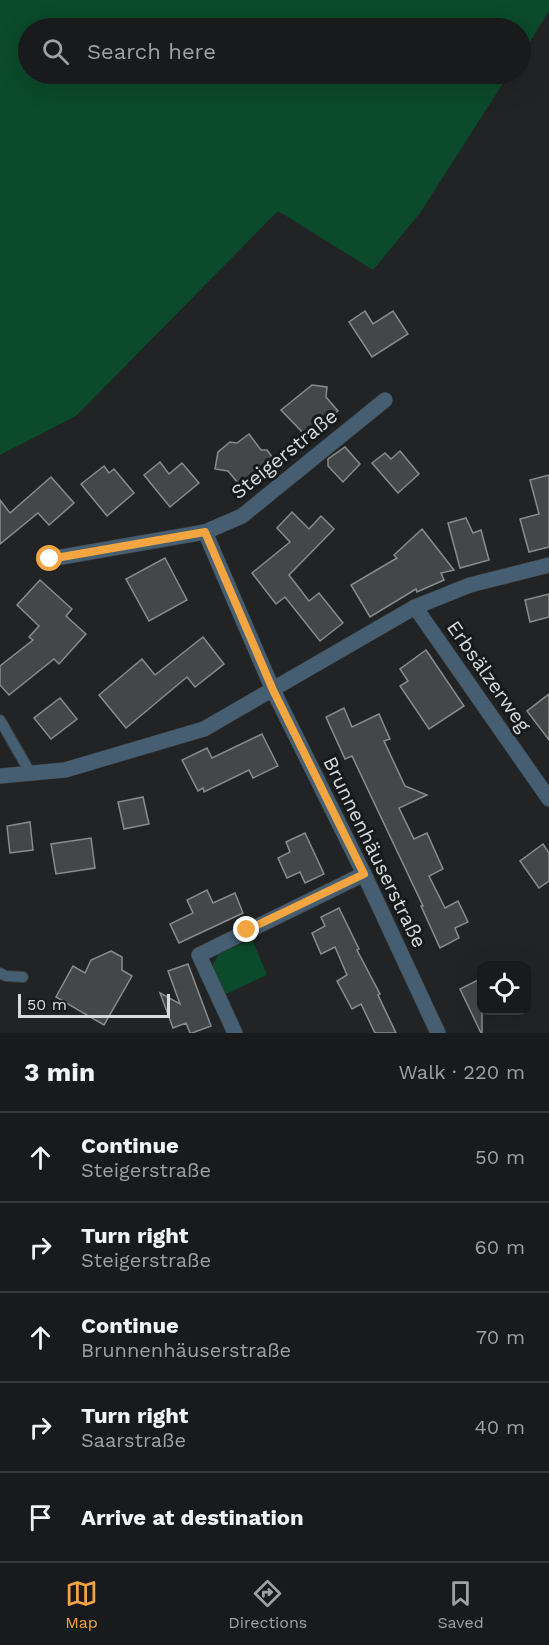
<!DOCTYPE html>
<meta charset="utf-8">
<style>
:root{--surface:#191a1b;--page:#222324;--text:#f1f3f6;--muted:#9fa1a3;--line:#37383a;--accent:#f2a541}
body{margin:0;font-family:"Work Sans",sans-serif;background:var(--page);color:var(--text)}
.controls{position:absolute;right:18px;bottom:18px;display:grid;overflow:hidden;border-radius:12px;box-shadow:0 6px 24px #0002}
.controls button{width:54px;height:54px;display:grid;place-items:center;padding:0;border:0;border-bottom:2px solid var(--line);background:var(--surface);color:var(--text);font:30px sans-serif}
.scale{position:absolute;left:18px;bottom:15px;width:152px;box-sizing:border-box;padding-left:6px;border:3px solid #d8dada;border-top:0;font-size:16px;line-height:21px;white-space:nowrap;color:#d8dada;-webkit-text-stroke:4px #171a1b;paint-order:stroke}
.stop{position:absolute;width:18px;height:18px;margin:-14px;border:4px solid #f2a541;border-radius:50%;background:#fff}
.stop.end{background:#f2a541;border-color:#fff;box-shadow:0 2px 6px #0008}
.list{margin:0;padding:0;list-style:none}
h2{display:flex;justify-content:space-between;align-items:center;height:78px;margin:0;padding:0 24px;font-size:26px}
h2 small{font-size:20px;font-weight:400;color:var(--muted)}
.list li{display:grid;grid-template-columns:39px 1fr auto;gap:18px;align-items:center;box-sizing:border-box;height:90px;padding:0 24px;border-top:2px solid var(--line)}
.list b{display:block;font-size:22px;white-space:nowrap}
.list p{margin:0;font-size:20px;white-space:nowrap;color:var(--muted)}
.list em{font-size:20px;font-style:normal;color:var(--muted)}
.icon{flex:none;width:33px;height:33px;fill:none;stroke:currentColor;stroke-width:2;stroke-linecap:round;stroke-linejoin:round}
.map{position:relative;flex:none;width:549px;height:1033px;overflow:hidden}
.search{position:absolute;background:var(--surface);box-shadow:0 6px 24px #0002;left:18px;right:18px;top:18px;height:66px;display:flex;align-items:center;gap:15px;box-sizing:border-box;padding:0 21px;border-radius:33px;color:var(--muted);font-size:22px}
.sheet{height:528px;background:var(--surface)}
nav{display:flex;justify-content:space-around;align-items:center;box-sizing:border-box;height:84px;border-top:2px solid var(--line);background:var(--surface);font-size:16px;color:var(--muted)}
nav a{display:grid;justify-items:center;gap:3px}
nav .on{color:var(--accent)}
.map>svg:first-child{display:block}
</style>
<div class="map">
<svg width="549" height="1033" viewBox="0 0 549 1033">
<rect width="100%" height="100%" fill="#212324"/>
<g fill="#0b4a2b">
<polygon points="0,0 549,0 549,11 521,56 520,28 28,28 28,74 509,74 420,213 373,270 278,211 76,416 0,455"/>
<polygon points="252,939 267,975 224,995 212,966 219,954"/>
</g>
<g fill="#444747" stroke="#888c8b" stroke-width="1.5">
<polygon points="365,311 373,324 393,311 408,334 372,357 349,322"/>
<polygon points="312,385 327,387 326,397 338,411 324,422 323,429 316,429 307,437 281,410"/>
<polygon points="249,434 261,450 267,450 275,461 248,484 238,483 228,471 215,469 218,452 230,442 237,443"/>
<polygon points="345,447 360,464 343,482 328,466 328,459"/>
<polygon points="400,451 419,474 398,493 372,463 385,453 391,459"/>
<polygon points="160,462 169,474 182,463 199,483 170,507 144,475"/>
<polygon points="104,466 109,473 114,469 134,493 107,516 81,484"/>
<polygon points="549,475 549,547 529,552 520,519 539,514 530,480"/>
<polygon points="51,477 74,503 49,525 38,513 0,544 0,500 10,513"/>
<polygon points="292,512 309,529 321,516 334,529 289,575 309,601 319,593 343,623 320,641 285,597 276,604 252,573 290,542 277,528"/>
<polygon points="466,518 473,533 481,530 489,560 460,568 448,523"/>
<polygon points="422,529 454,570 441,573 444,580 417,592 416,589 370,617 351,585 397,558 394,555"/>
<polygon points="165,558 187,600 149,621 126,579"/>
<polygon points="40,580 72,609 66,616 86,634 59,664 54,659 9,695 0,685 0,666 33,640 29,637 39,626 17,605"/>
<polygon points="549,594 549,617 530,622 525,600"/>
<polygon points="203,637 224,664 195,687 187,677 126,728 99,695 142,659 155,675"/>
<polygon points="426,650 464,706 429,729 400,686 408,681 400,669"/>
<polygon points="549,694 549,740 527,711"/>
<polygon points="60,698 77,719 51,739 34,718"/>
<polygon points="344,708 352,727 379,714 390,739 384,741 405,786 427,795 399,808 414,839 427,833 443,869 429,876 445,908 458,901 468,922 455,928 459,938 440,948 421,906 423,906 352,756 345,759 326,717"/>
<polygon points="262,734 278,766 253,778 249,770 204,792 203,788 198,791 182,760 207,748 212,758"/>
<polygon points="143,797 149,824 124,829 118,802"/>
<polygon points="30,822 33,850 10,853 7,826"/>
<polygon points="305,833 324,874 305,883 300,872 287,878 278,858 290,852 286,842"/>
<polygon points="91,838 95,868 56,874 51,844"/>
<polygon points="543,844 549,853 549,881 539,888 520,861"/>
<polygon points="207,890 213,903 235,893 243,913 179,943 170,924 193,913 187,900"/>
<polygon points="339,908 359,949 357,950 380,994 378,995 396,1033 375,1033 361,1004 352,1009 337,981 347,975 335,947 321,954 312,933 325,926 321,917"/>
<polygon points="111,951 122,957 122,970 132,976 104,1025 56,997 73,966 85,973 91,960"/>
<polygon points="188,964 211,1026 192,1033 190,1033 186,1023 173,1028 160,993 180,1004 168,971"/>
<polygon points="482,978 482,1033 481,1033 460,989"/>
</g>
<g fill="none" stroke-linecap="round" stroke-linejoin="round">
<defs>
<g id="lane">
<polyline points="0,720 31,774"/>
<polyline points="0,973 6,976 23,977"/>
</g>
<g id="street">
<polyline points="205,532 242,516 385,400"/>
<polyline points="50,559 205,532 273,690 364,874 438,1033"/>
<polyline points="415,607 549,799"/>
<polyline points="0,776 65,770 204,729 415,607 470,585 549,565"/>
<polyline points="235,1033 199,955 364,874"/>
</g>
</defs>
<use href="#lane" stroke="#3b3d3d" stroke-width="12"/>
<use href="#street" stroke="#3b3d3d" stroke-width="16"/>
<use href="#lane" stroke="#465e72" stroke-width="10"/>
<use href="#street" stroke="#465e72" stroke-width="15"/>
</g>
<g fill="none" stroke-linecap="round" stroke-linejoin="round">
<polyline stroke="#f2a541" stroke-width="8" points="50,559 205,532 273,690 364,874 247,930"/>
</g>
<g text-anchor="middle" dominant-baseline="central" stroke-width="6" stroke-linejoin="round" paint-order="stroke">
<g font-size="20" fill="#d8dada" stroke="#171a1b">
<text transform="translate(284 454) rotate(-39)">Steigerstraße</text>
<text transform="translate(489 676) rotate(55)">Erbsälzerweg</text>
<text transform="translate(375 852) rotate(64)">Brunnenhäuserstraße</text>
</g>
</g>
</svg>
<div class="controls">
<button><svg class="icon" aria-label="locate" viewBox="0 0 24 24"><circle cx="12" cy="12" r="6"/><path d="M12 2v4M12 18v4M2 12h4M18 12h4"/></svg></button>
</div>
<div class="scale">50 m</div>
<div class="stop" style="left:50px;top:559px"></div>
<div class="stop end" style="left:247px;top:930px"></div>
<div class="search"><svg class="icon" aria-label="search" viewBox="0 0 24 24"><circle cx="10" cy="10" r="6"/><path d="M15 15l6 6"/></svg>Search here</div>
</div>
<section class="sheet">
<h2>3 min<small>Walk · 220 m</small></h2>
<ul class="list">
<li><svg class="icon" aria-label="ahead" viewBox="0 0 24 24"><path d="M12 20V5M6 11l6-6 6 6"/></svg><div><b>Continue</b><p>Steigerstraße</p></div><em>50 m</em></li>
<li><svg class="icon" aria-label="right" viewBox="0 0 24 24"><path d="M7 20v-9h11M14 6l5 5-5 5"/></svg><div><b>Turn right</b><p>Steigerstraße</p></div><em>60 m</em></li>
<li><svg class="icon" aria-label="ahead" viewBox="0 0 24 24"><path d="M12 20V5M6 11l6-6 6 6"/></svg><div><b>Continue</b><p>Brunnenhäuserstraße</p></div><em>70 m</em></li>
<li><svg class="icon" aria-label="right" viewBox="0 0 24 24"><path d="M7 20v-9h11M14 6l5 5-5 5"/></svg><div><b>Turn right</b><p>Saarstraße</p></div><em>40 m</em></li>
<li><svg class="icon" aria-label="arrive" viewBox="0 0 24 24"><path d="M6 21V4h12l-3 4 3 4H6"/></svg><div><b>Arrive at destination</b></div></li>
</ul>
</section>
<nav>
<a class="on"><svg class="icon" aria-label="map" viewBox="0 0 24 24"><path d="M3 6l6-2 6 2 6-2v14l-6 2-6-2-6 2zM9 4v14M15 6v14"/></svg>Map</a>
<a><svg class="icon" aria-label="directions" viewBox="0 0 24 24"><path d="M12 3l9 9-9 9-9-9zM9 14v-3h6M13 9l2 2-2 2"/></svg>Directions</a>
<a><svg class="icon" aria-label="saved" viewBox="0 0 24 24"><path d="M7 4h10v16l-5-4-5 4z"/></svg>Saved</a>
</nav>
